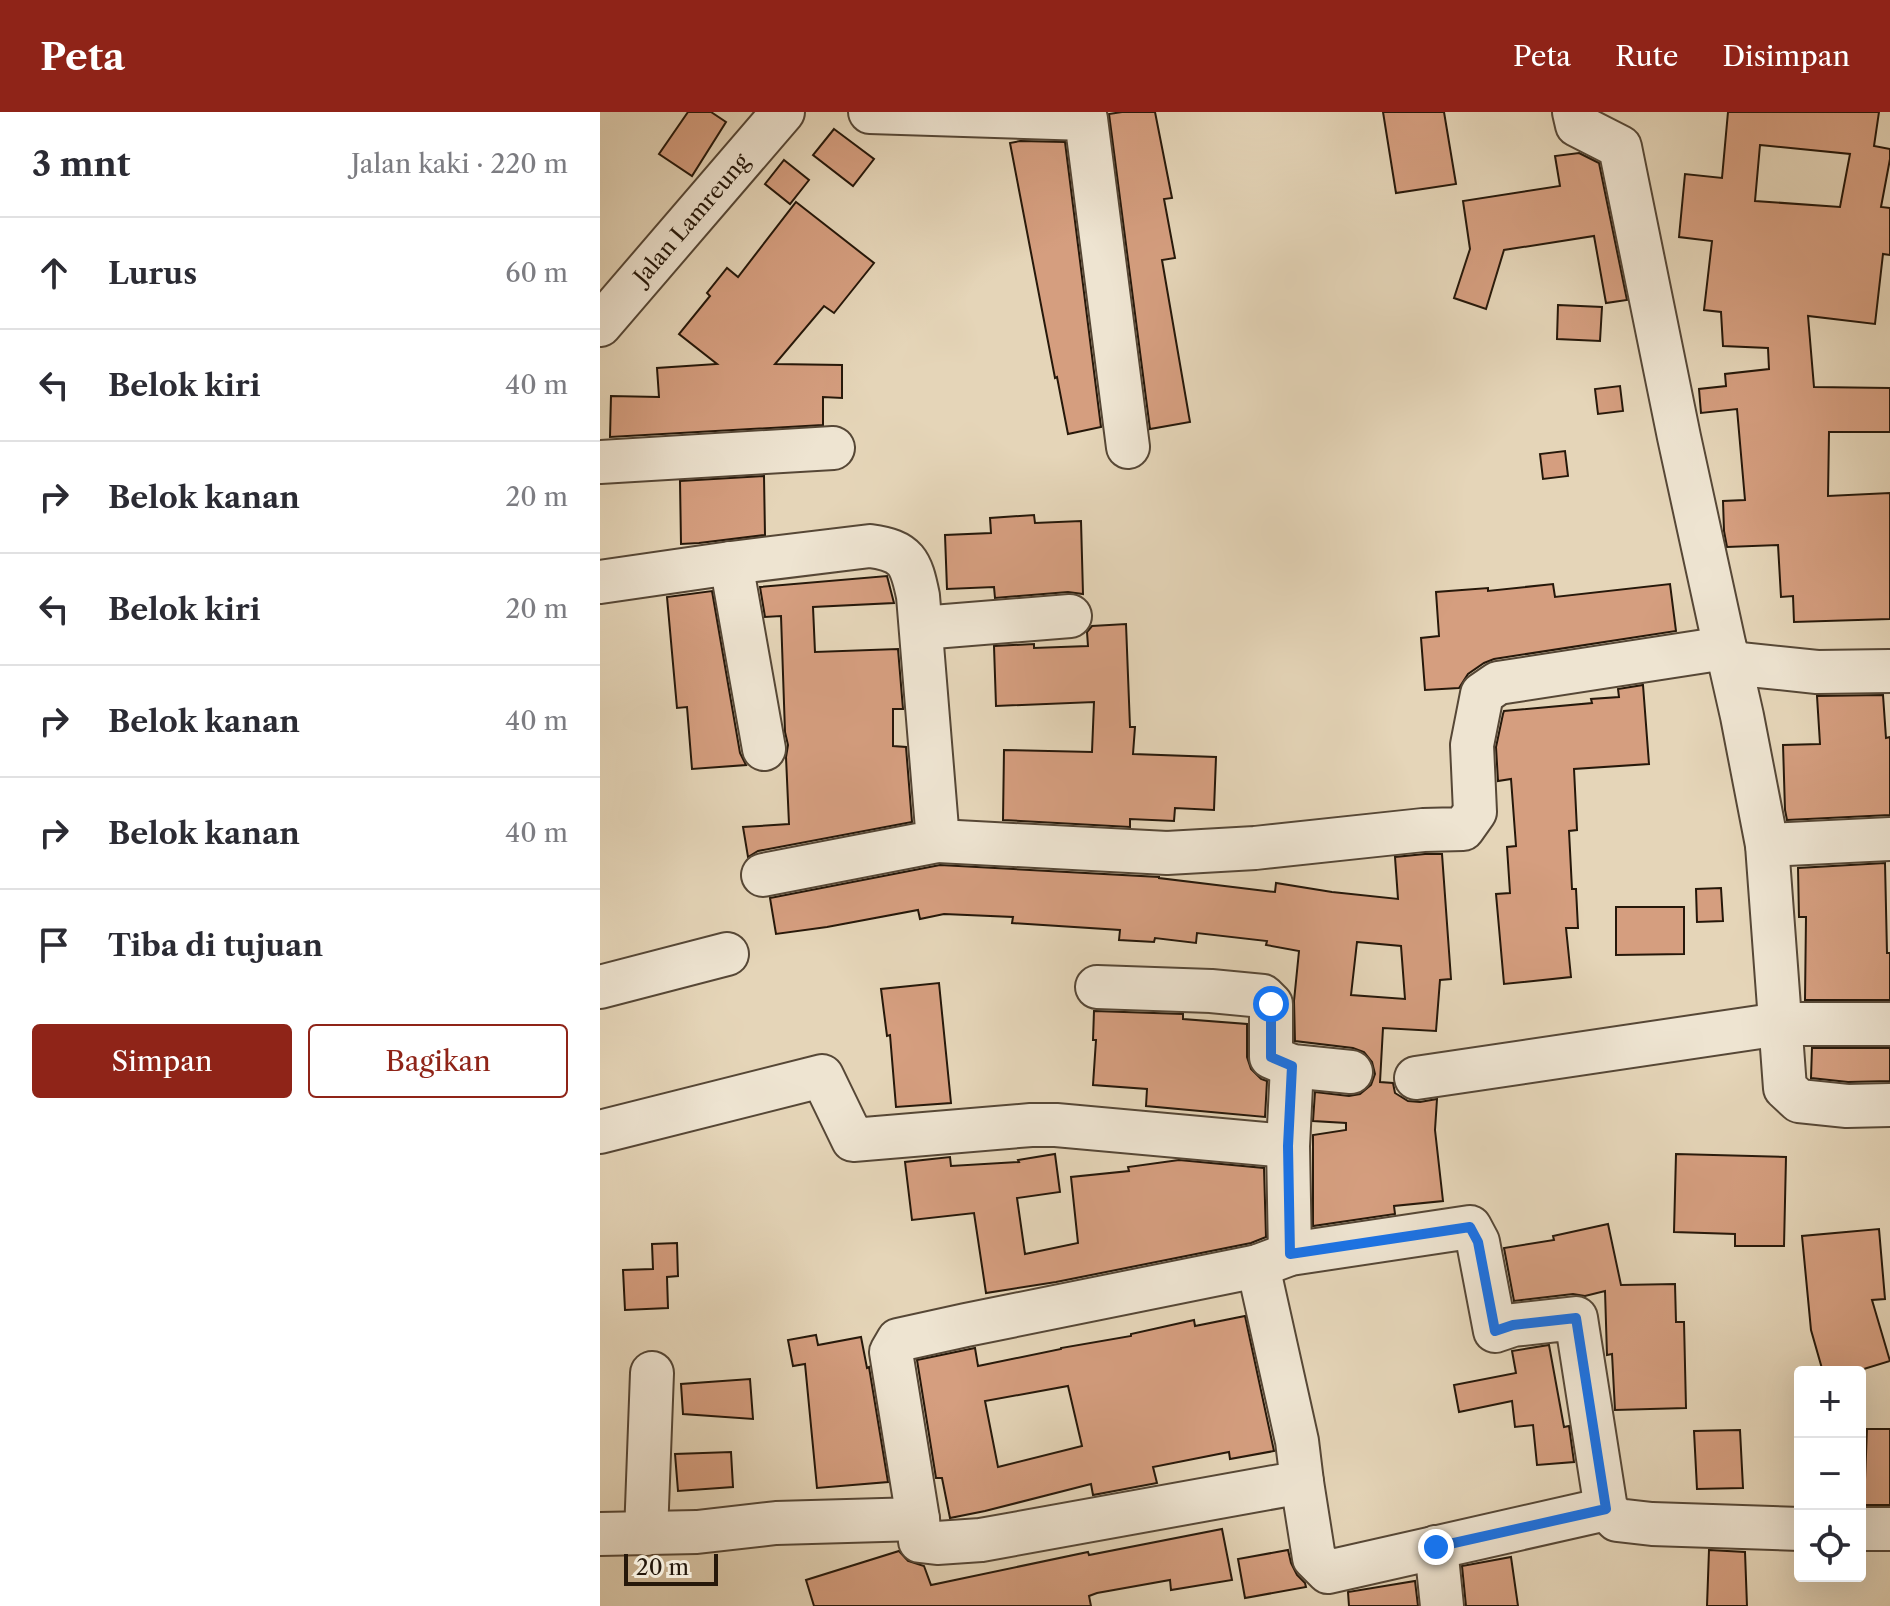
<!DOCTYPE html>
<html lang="id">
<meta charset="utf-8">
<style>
:root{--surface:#fff;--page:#f7f7f7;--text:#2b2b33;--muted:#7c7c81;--line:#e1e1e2;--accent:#8f2418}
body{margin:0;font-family:"Libre Caslon Text",serif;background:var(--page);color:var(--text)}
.controls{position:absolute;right:24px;bottom:24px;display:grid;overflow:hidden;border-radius:8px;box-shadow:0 8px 32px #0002}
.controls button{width:72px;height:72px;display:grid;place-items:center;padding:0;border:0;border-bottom:2px solid var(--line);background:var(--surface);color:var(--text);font:40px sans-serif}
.scale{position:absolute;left:24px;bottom:20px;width:94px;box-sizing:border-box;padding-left:8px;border:4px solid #26180a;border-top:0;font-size:22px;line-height:28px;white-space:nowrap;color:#26180a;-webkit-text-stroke:6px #eee4d1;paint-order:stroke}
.stop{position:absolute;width:24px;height:24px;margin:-18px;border:6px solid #1a73e8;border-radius:50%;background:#fff}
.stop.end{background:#1a73e8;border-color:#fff;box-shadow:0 2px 8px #0008}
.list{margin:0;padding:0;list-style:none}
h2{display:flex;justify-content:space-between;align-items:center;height:104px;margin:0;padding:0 32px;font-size:34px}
h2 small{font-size:26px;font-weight:400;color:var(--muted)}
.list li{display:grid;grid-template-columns:52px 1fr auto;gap:24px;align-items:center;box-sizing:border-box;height:112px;padding:0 32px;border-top:2px solid var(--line)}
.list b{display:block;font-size:30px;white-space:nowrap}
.list em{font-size:26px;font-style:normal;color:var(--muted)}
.actions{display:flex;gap:16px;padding:24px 32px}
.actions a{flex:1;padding:18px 0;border:2px solid var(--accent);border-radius:8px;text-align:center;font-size:28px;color:var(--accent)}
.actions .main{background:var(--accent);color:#fff}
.icon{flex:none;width:44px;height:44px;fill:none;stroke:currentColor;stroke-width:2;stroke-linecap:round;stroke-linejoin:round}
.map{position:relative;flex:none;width:1290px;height:1494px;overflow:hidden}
header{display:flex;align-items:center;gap:48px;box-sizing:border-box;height:112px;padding:0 40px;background:var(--accent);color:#fff}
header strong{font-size:38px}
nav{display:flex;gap:44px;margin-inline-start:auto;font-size:28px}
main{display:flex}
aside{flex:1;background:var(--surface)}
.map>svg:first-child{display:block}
</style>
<header>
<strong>Peta</strong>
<nav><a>Peta</a><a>Rute</a><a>Disimpan</a></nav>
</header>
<main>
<aside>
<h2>3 mnt<small>Jalan kaki · 220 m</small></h2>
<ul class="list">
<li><svg class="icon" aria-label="ahead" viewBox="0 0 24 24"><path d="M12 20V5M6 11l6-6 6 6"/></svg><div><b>Lurus</b></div><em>60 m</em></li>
<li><svg class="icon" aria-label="left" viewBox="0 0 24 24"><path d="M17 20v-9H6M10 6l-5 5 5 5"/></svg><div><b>Belok kiri</b></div><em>40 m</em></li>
<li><svg class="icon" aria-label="right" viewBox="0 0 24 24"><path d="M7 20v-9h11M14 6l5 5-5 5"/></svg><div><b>Belok kanan</b></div><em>20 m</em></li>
<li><svg class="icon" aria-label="left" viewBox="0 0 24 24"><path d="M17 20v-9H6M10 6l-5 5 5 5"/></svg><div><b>Belok kiri</b></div><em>20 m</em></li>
<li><svg class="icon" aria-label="right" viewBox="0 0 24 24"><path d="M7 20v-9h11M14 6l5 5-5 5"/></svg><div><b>Belok kanan</b></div><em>40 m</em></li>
<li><svg class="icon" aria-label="right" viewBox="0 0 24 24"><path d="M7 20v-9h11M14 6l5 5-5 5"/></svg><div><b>Belok kanan</b></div><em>40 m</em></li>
<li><svg class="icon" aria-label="arrive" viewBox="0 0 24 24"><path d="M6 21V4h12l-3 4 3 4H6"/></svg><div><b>Tiba di tujuan</b></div></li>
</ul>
<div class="actions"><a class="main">Simpan</a><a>Bagikan</a></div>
</aside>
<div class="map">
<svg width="1290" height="1494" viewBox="0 0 1290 1494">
<rect width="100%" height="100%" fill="#e5d5b8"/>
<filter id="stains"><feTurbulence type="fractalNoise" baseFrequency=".0025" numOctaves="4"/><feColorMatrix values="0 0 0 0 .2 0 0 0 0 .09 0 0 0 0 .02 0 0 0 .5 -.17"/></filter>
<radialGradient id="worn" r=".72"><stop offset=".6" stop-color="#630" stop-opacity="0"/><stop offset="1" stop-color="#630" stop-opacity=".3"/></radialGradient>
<g fill="#d59e7f" stroke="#26180a" stroke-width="2" fill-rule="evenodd">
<polygon points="88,0 111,0 126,10 92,64 59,42"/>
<polygon points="522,0 555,0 572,86 564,87 575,146 562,148 590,310 550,317 509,2"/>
<polygon points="783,0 844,0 856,72 796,81"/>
<path d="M1128,0H1279L1274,34L1290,37V47L1281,95L1290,96V143L1283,142L1275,212L1208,204L1214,275L1290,276V320H1229L1228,384L1290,381V507L1194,510L1193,484L1181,485L1178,433L1127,435L1124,419L1123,389L1145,388L1137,297L1101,301L1099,277L1126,274L1125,262L1169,257L1168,236L1123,234L1121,200L1104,198L1112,129L1079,125L1085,62L1122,66ZM1160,33L1250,42L1240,95L1155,89Z"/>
<polygon points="234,17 274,47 253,74 213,43"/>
<polygon points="420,29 465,30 501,315 468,322 457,265 455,266 410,31"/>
<polygon points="979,41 999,51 1027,188 1006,191 994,124 904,138 886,197 854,186 870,137 863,89 960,74 955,44"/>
<polygon points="184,48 209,68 190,92 165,72"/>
<polygon points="196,90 274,151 234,201 224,194 175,252 242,253 242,286 223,285 223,313 10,325 11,284 59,285 57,256 117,252 79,222 110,184 107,181 127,156 138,165"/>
<polygon points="958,193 1002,195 1000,229 957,227"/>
<polygon points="1020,274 1023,299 998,302 995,277"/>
<polygon points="965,339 968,364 943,367 940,342"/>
<polygon points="164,364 165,423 99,431 81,432 80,369"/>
<polygon points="434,403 435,411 481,409 483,482 468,480 395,486 394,475 347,477 345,423 391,421 390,406"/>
<polygon points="287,464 294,491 213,495 215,540 298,537 303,597 293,597 293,634 306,635 312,710 158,739 148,745 143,715 189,712 186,645 188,633 185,620 181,504 165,505 160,475"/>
<polygon points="953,472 955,485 1070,472 1076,519 894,547 884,551 868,562 859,576 825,578 821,526 839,524 836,480 888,476 888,479"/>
<polygon points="112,479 140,641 146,653 92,657 87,595 77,596 67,485"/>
<polygon points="526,512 530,615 535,615 533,642 616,645 614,698 575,696 574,709 530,707 530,715 403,708 404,638 492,640 494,590 396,594 394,534 434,532 434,536 488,534 487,520 492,514"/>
<polygon points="1043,573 1049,652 974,657 977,718 969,719 972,777 976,777 978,816 966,816 971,865 904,872 896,782 910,781 907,735 916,734 911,667 898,669 896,635 903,602 904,599 992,591 991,587 1019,585 1018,577"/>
<polygon points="1283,583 1286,626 1290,625 1290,703 1187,708 1185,698 1183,633 1220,632 1217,584"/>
<path d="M825,742H842L851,867L840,868L836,919L783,916L780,970L793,971L795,981L808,989L820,990L837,987L835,1018L843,1089L794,1094L795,1102L713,1114V1023L746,1018V1011L713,1009L715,980L749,984L760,982L771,973L775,962L772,950L764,940L753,936L695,929L694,889L699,839L666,833L667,829L597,821L596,831L555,826L554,830L519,828L520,818L412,811L413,805L344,802L320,807L318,798L227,815L176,822L170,786L340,753L559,765V766L675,780L676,771L732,780L798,787L795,745ZM757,830L801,834L805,887L751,883Z"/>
<polygon points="1285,751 1287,841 1290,841 1290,888 1205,888 1206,805 1199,805 1198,756"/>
<polygon points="1121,776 1123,809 1097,810 1096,777"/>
<polygon points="1016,795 1084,795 1084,842 1016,843"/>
<polygon points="339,871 351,991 296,995 290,923 287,924 281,877"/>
<polygon points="494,899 583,902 583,907 647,912 647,945 651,957 661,967 667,969 665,1005 546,994 547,977 493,973 496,928 493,928"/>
<polygon points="1212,936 1290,936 1290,969 1248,970 1211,966"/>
<polygon points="455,1042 460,1080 417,1086 425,1142 478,1131 471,1065 529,1059 528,1055 579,1048 664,1056 666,1125 651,1131 456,1170 386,1181 374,1101 312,1108 305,1050 350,1045 351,1054 419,1050 418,1048"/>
<polygon points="1076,1042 1186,1045 1184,1134 1135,1134 1135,1122 1074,1120"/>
<polygon points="1008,1112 1021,1173 1075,1172 1076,1210 1084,1210 1086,1296 1015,1298 1012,1242 1007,1243 1005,1179 985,1184 973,1182 914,1189 904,1136 954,1128 953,1124"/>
<polygon points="1279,1117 1285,1187 1272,1188 1290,1249 1254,1260 1223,1260 1211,1218 1202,1124"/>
<polygon points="77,1131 78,1164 67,1165 68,1196 25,1198 23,1158 53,1157 52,1132"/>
<path d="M645,1204L674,1339L630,1347L629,1340L553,1355L557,1371L493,1383L491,1372L385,1399L350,1406L342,1366H336L317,1248L375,1236L378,1254L461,1237V1236L531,1224V1222L594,1208L595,1214ZM468,1274L482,1334L398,1355L385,1289Z"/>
<polygon points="216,1223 218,1233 261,1225 267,1256 269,1255 288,1370 217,1376 205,1252 193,1254 188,1228"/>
<polygon points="949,1233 964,1315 969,1314 974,1350 937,1353 933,1313 915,1315 912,1289 859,1300 854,1273 916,1261 912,1239"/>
<polygon points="150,1267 153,1307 83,1302 81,1272"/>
<polygon points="1267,1317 1290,1317 1290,1393 1264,1393"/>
<polygon points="1140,1318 1143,1376 1097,1377 1094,1319"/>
<polygon points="131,1340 133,1375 78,1379 75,1342"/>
<polygon points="622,1417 632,1468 571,1478 570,1468 497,1481 489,1484 491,1494 214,1494 206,1468 299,1439 308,1449 324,1454 331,1473 488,1440 489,1443"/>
<polygon points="688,1438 691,1451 697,1463 705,1471 706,1475 645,1486 638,1447"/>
<polygon points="1109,1438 1145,1440 1147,1494 1107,1494"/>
<polygon points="911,1445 918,1494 866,1494 862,1454"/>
<polygon points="815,1469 818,1494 749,1494 748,1480"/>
</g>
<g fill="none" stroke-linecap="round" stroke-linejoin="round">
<defs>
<g id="minor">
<polyline points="270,0 486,7 528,335"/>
<polyline points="974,0 977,13 1020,35 1079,325 1125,536 1130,551 1142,604 1167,733 1185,976 1199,989 1247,994 1290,993"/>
<path id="s1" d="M0,213L183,0"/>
<polyline points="0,350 233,336"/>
<polyline points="131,451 164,637"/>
<path d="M0,470L131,451L270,434C307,439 311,450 318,484L338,729L163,763"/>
<polyline points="321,516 470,504"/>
<polyline points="1130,551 1217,560 1290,559"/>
<polyline points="338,729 567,741 655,736 823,718 863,717 875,700 872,633 882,582 898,571 1125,536"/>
<polyline points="1167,733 1290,727"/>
<polyline points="0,875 127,842"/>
<polyline points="497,875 611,879 663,884 671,892 671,945 692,954 751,960"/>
<polyline points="816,966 1180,912 1290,912"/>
<polyline points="0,1020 222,964 253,1028 431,1013 456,1013 688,1034"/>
<polyline points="690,1142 688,1034 692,954"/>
<polyline points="702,1370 714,1446 728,1460 1006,1397"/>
<polyline points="318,1407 320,1429 337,1431 381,1428 702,1370 697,1329 658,1154"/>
<polyline points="1260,1417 1290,1417"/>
<polyline points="0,1422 97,1420 176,1411 318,1407 291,1240 298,1228 366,1213 658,1154 690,1142 870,1115 878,1130 895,1219 913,1213 976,1206 1006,1397 1017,1408 1052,1412 1200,1417"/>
<polyline points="46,1422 52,1261"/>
<polyline points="836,1435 842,1494"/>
</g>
</defs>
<use href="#minor" stroke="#564736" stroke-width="46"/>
<use href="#minor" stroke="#eee4d1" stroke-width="42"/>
</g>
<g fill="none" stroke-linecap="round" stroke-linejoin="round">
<polyline stroke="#1a73e8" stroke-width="10" points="671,892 671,945 692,954 688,1034 690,1142 870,1115 878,1130 895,1219 913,1213 976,1206 1006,1397 836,1435"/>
</g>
<g text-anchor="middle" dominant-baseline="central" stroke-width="6" stroke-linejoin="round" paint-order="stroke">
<g font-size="22" fill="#26180a" stroke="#eee4d1">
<text stroke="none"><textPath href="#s1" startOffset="140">Jalan Lamreung</textPath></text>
</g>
</g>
<rect width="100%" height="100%" filter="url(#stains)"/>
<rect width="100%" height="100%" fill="url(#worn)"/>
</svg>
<div class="controls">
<button>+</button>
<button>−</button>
<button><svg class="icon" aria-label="locate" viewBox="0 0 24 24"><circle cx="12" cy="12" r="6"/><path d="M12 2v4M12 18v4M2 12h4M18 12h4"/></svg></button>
</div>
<div class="scale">20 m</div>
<div class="stop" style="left:671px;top:892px"></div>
<div class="stop end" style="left:836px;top:1435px"></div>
</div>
</main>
